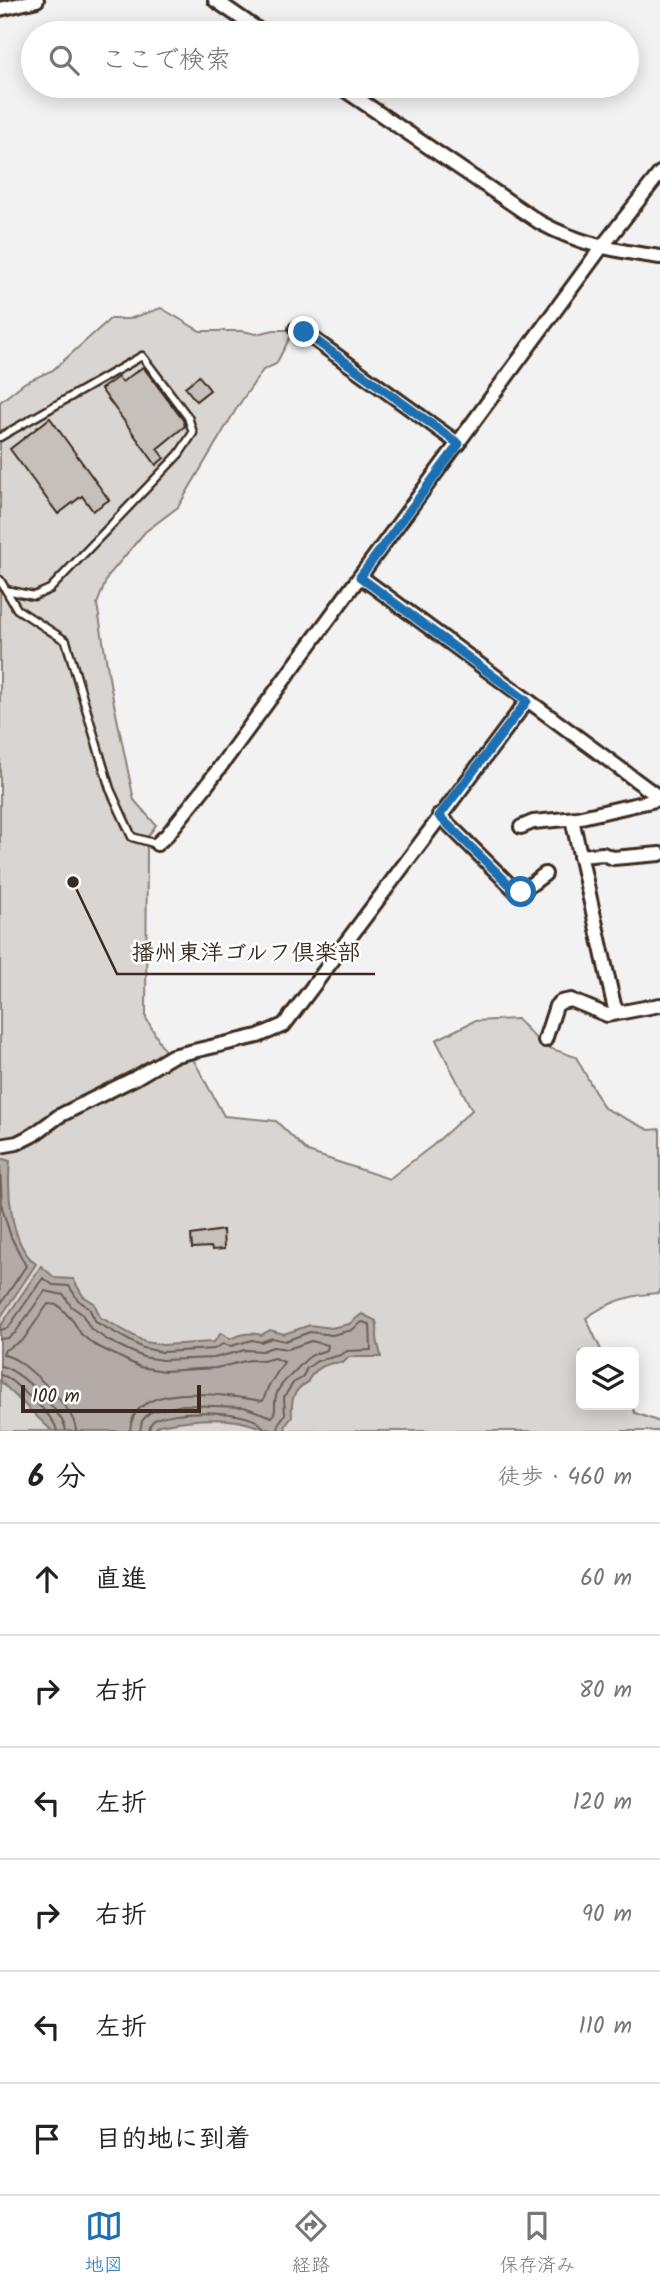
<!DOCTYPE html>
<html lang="ja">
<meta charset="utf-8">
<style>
:root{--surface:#fff;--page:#f6f6f6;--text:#222;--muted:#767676;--line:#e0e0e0;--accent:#1f6fb2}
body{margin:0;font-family:Kalam,"Klee One",sans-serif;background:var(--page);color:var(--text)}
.controls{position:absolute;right:21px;bottom:21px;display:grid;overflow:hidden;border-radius:10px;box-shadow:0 4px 18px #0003}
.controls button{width:63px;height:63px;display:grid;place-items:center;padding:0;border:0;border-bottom:2px solid var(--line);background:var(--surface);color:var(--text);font:35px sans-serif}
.scale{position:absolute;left:21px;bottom:18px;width:180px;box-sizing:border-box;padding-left:7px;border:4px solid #3b2a1e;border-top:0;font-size:19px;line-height:24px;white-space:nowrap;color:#3b2a1e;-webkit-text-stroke:5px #fff;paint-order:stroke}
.stop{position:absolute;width:21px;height:21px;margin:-16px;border:5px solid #1f6fb2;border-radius:50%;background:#fff}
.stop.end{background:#1f6fb2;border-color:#fff;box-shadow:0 2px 7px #0008}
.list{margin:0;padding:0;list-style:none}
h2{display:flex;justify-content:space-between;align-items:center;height:91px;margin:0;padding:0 28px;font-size:30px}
h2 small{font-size:23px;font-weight:400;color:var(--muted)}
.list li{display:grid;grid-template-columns:46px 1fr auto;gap:21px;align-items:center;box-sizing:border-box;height:112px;padding:0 28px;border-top:2px solid var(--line)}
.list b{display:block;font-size:26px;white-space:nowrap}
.list em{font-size:23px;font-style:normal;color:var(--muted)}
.icon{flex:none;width:38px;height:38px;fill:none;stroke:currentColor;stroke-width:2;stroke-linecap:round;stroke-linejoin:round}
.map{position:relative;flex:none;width:660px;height:1431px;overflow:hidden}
.search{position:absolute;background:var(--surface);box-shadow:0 4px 18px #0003;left:21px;right:21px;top:21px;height:77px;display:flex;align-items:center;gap:18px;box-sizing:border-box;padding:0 24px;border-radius:38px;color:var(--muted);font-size:26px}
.sheet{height:763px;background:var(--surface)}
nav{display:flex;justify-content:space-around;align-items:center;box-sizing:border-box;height:98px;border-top:2px solid var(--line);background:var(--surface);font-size:19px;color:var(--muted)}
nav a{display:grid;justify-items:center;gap:4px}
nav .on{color:var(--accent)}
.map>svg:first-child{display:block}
</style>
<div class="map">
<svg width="660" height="1431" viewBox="0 0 660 1431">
<rect width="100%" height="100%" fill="#f3f2f2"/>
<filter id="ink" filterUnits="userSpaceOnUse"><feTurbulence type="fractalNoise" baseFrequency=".0143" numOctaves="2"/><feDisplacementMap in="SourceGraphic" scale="14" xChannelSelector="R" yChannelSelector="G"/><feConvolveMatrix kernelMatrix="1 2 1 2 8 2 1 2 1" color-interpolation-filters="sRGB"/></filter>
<g filter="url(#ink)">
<path fill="#d8d5d2" stroke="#8a8078" stroke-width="2" d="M161,308L200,331H243L256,334L274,330H294L276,364L263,370L238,406L178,507L145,532L108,576L97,604L111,689L134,800L156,825L147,838L146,1018L172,1064L191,1055L224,1116L276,1121L308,1152L389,1179L432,1146L472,1110L436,1040L474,1021L517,1019L543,1046L576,1057L604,1108L649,1130L660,1129V1293C632,1294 608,1302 586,1318L602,1352H581V1405H631L635,1413L660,1422V1431H0V402L24,383L53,370L110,319H129Z"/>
<g fill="#b2aba7" stroke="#827770" stroke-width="2">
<path d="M0,1158L10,1161C7,1191 10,1244 36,1264L0,1318Z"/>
<path d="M41,1266L55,1278L73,1279L83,1296L94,1303L100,1317L145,1342L162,1345L214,1342L221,1333L230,1339C241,1334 249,1332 261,1335L270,1330L284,1334L310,1325L331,1328L349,1324L362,1314L376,1321C378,1327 377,1330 377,1336C377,1343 380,1349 381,1357H349L343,1363C328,1361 313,1369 307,1383C292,1390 291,1402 292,1417L286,1425L285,1431C267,1431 259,1426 242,1422C215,1416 185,1420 159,1425L154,1431H52L0,1381V1327Z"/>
</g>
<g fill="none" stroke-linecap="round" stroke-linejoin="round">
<g stroke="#6b5e55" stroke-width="2">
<polyline points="0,1166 2,1208 11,1237 26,1266 0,1305"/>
<polyline points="0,1330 8,1328 43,1278 53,1285 69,1286 78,1300 89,1308 96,1322 143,1348 162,1352 214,1349 223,1344 231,1346 252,1340 261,1342 272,1338 285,1341 310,1332 332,1335 352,1330 362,1322 370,1324 371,1350 347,1351 341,1355 317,1361 307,1368 302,1378 293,1383 284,1397 285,1414 279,1423 278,1431"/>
<path d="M0,1339L8,1338L15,1333L45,1291L64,1295L71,1306L82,1314L91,1329L109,1341L143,1357L162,1360L214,1358L245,1350L262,1351L273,1347L288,1349L311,1341L328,1345L327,1350C309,1355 308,1357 296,1370C289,1378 279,1384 276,1396C273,1405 278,1410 272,1417L244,1407L183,1405L150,1412L142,1421L140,1431"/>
<path d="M0,1366C17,1367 65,1414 66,1431"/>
<path d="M0,1375L7,1377C20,1389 55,1415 57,1431"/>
<path d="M76,1431C76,1410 35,1373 18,1361C13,1358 7,1356 3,1354L5,1350L23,1340L48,1304L58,1305L73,1321L81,1334L93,1344L140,1367L164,1371L216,1368L250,1360L263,1361L274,1358L284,1362L268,1387L263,1401C230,1396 132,1377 130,1431"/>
<path d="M149,1431C150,1426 149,1425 153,1421C166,1409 262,1407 264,1431"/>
</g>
</g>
<g fill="#c6c0bd" stroke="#3b2a1e" stroke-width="2">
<polygon points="143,367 183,420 185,426 157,449 164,458 156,465 101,389 118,377 122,382"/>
<polygon points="199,376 210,390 196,401 185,387"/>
<polygon points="50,418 109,500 93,511 82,496 58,514 10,449"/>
<polygon points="223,1230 224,1249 212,1250 211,1247 192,1248 191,1235"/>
</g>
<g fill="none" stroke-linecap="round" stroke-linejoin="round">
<defs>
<g id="service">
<polyline points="0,437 142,356 188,417 193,433 179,454 50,589 34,596 6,590"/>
<polyline points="0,580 17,609 66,641 110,789 132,837 157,844"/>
</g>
<g id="minor">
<polyline points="215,0 263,33"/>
<polyline points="0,9 37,0"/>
<path d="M339,86L539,222C579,244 615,251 660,257"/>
<polyline points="296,329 304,332 459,444"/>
<polyline points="361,577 660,798"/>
<polyline points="439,815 515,890 521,892 545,874"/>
<polyline points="572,819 614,1005 618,1012"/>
<polyline points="521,827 533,822 577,818 660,799"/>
<polyline points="157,844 167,835 206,786 601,248 660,173"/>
<polyline points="580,856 603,854 613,858 660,854"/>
<polyline points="545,1040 556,1006 561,1002 571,1000 607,1015 660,1005"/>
<polyline points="0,1146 17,1143 33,1135 59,1116 135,1078 172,1056 258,1036 284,1025 527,701"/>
</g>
</defs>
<use href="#service" stroke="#3b2a1e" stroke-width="11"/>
<use href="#minor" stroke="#3b2a1e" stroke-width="18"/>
<use href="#service" stroke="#fff" stroke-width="6"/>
<use href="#minor" stroke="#fff" stroke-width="12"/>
</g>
</g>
<g fill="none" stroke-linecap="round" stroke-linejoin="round" filter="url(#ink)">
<polyline stroke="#1f6fb2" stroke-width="9" points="304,332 459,444 360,577 527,701 439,816 515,890 521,892"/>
</g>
<path fill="none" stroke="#3b2a1e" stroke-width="2.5" d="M73 882L117 974H375"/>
<circle fill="#3b2a1e" stroke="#fff" stroke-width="2.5" cx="73" cy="882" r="7"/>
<g font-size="23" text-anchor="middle" font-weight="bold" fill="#3b2a1e" stroke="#fff" stroke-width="5" stroke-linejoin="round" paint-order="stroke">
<text x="246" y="960">播州東洋ゴルフ倶楽部</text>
</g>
</svg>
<div class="controls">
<button><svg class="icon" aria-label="layers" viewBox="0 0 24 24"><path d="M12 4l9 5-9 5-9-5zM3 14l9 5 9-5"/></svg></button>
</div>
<div class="scale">100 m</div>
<div class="stop" style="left:521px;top:892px"></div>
<div class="stop end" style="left:304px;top:332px"></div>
<div class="search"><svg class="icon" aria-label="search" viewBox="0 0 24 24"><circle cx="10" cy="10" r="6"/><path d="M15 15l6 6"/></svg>ここで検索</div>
</div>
<section class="sheet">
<h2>6 分<small>徒歩 · 460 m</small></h2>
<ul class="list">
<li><svg class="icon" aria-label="ahead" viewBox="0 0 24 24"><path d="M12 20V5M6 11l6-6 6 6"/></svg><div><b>直進</b></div><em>60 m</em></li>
<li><svg class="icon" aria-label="right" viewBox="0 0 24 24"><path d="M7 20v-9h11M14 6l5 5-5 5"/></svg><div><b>右折</b></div><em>80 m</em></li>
<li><svg class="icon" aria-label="left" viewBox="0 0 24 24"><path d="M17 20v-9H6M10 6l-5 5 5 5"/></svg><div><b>左折</b></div><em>120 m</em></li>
<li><svg class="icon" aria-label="right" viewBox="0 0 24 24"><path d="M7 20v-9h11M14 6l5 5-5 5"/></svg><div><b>右折</b></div><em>90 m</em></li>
<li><svg class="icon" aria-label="left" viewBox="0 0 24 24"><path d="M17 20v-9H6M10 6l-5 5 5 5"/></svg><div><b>左折</b></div><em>110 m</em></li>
<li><svg class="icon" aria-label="arrive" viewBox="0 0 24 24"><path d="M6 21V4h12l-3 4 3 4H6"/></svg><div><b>目的地に到着</b></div></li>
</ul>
</section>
<nav>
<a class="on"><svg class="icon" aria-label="map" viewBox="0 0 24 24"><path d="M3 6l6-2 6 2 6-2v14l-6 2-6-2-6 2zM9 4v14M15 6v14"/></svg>地図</a>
<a><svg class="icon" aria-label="directions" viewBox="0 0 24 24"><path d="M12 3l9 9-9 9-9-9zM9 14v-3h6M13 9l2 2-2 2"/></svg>経路</a>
<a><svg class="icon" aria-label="saved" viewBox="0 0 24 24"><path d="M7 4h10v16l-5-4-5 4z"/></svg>保存済み</a>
</nav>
